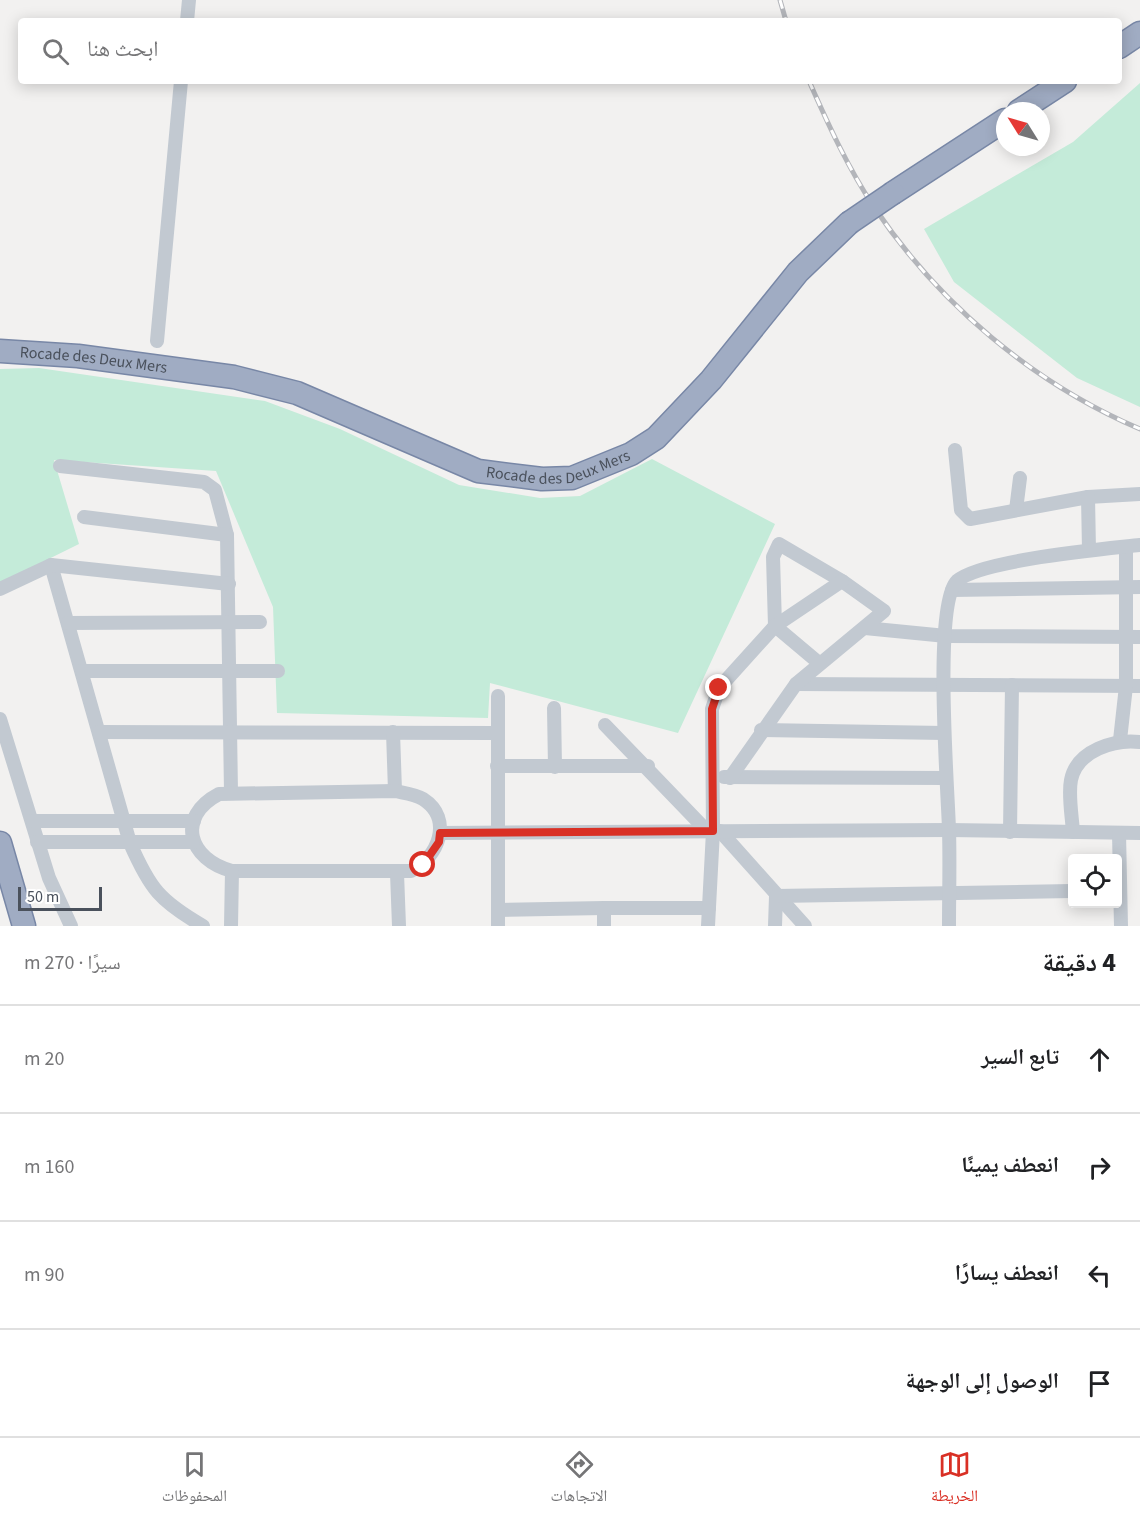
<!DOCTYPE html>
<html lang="ar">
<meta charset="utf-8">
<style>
:root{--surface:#fff;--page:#f6f6f6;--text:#202124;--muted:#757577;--line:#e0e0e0;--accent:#d93025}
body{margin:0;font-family:"Source Sans 3","Noto Naskh Arabic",sans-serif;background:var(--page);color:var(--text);direction:rtl}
.controls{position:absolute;right:18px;bottom:18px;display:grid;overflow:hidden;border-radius:6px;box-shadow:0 3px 15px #0003}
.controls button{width:54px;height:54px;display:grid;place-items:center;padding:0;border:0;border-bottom:2px solid var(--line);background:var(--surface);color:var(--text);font:30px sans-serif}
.compass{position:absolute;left:996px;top:102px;width:54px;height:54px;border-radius:50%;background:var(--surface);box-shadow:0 3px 15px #0003;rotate:307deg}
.scale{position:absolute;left:18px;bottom:15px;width:84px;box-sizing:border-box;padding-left:6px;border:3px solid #4a515c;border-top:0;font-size:16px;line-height:21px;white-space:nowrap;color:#4a515c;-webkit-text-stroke:4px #fff;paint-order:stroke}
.stop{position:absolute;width:18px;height:18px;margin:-14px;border:4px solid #d93025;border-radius:50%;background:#fff}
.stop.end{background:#d93025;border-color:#fff;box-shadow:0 2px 6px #0008}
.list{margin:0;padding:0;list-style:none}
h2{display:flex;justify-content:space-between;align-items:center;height:78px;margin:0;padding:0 24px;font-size:26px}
h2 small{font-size:20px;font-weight:400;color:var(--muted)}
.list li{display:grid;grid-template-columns:39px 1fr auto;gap:18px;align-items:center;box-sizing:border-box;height:108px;padding:0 24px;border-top:2px solid var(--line)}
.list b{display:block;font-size:22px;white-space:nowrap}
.list em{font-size:20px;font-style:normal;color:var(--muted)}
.icon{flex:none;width:33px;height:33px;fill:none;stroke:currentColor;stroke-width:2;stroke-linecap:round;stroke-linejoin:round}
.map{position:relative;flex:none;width:1140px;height:926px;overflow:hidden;direction:ltr}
.search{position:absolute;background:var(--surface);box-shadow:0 3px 15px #0003;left:18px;right:18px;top:18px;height:66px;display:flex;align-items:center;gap:15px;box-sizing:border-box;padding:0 21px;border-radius:6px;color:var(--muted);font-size:22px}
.sheet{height:510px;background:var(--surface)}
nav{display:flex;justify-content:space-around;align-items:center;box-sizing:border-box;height:84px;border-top:2px solid var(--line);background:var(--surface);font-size:16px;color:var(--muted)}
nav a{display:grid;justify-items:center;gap:3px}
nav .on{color:var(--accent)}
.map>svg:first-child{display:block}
</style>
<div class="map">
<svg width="1140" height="926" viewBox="0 0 1140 926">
<rect width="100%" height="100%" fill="#f2f1f0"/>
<g fill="#c4ebd9">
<polygon points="1140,83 1140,407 1077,378 954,282 924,229 1073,142"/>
<polygon points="39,368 265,401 340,429 459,485 540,498 580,496 652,459 775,524 678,733 490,683 488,718 277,713 273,607 216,471 54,460 79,544 0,583 0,369"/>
</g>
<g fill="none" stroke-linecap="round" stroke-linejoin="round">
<defs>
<g id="trunk">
<polyline points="1119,47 1140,33"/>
<polyline points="1019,111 1065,81"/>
<polyline points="893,193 1005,120"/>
<path id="s1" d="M0,351L78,356L234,377L297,393L478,471L542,479L572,478L631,454L656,438L711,380L798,272L849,223"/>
<polyline points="0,843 24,926"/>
</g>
</defs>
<use href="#trunk" stroke="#7887a6" stroke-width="25"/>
<g stroke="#c2c9d1" stroke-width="14">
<polyline points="187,21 189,0"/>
<polyline points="157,341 181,81"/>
<polyline points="955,450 961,510 970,519 1088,497 1140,494"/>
<polyline points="60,466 204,482 215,490 227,535 231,792"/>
<polyline points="1088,497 1089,550"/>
<polyline points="1016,510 1020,478"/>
<polyline points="84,517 227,535"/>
<path d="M51,565L130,843C150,889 160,901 203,926"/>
<polyline points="0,589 51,565 229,584"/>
<polyline points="952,590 1140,587"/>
<polyline points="68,623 260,622"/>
<polyline points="865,628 946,636 1140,637"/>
<polyline points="82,671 278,671"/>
<polyline points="796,684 1140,686"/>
<polyline points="554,708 555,767"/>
<polyline points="0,719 49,878 71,926"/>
<polyline points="605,725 707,831"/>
<polyline points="761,730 944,733"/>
<polyline points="99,732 497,733"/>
<polyline points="393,732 395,791"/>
<polyline points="1120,740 1126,686 1126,547"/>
<polyline points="497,766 648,766"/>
<polyline points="724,777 946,778"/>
<polyline points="730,778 796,684 884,611 842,581 779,544 773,557 775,626 819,663"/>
<path d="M395,791C404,793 415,794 423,799C454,819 438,858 411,871H232C189,860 175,817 219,794Z"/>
<polyline points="33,821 194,821"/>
<polyline points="720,831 805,926"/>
<polyline points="1010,832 1012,685"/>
<path d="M1073,832C1072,816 1068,795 1071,780C1077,750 1115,739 1140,742"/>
<polyline points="440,833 949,830 1140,833"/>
<polyline points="1119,833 1121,926"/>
<polyline points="37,842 193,842"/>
<polyline points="397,873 399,926"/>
<polyline points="498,910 604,908"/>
<polyline points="231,926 232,871"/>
<polyline points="498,926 498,696"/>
<polyline points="604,926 604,908 709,908"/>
<polyline points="708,926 713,831 712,709 719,688 775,626 842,581"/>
<polyline points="775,926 776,896 1072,891"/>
<path d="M949,926C949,894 950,862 949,830C948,790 933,604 957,581C980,560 1105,549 1140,545"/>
</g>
<use href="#trunk" stroke="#a0acc3" stroke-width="22"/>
<defs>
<g id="rail">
<polyline points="780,0 786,21"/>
<path d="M809,81C828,124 848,168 874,207C939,304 1033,383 1140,429"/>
</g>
</defs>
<use href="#rail" stroke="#b3b5ba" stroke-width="5"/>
<use href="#rail" stroke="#fff" stroke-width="3" stroke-dasharray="9" stroke-linecap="butt"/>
<defs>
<polyline id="trunk-bridge" points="849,223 893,193"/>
</defs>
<use href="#trunk-bridge" stroke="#7887a6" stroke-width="25" stroke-linecap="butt"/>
<use href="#trunk-bridge" stroke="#a0acc3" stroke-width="22"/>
</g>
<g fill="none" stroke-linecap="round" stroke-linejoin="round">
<polyline stroke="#d93025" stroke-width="8" points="423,865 439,842 440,833 713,831 712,709 719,688"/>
</g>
<g text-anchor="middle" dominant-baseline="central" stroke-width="4.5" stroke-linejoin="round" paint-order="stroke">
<g font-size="16" fill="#4a515c" stroke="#fff">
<text stroke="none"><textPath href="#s1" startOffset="94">Rocade des Deux Mers</textPath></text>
<text stroke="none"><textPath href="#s1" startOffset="580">Rocade des Deux Mers</textPath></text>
</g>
</g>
</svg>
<div class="controls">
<button><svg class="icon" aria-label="locate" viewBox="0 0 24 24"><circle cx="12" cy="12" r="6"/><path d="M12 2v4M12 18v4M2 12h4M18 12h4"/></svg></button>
</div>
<svg class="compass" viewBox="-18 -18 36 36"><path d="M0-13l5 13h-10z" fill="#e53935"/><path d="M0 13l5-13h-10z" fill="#757577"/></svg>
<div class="scale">50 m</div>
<div class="stop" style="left:423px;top:865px"></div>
<div class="stop end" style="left:719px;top:688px"></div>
<div class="search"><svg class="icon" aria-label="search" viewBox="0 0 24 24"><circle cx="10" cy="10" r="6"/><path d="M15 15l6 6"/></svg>ابحث هنا</div>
</div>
<section class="sheet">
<h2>4 دقيقة<small>سيرًا · 270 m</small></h2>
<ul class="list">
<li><svg class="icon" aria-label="ahead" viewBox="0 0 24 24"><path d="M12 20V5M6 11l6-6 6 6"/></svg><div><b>تابع السير</b></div><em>20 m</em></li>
<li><svg class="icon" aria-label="right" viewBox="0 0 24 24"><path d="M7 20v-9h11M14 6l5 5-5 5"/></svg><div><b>انعطف يمينًا</b></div><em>160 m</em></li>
<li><svg class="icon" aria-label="left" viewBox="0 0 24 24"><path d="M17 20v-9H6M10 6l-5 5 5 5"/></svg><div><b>انعطف يسارًا</b></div><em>90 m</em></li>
<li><svg class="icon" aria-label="arrive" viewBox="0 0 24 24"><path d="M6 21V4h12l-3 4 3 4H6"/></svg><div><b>الوصول إلى الوجهة</b></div></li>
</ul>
</section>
<nav>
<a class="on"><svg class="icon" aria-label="map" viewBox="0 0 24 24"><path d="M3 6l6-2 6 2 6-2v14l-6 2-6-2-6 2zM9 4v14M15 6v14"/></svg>الخريطة</a>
<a><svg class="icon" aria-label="directions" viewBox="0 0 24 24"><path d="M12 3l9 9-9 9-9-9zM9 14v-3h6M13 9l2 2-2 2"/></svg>الاتجاهات</a>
<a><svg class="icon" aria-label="saved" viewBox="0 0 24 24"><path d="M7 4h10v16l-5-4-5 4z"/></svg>المحفوظات</a>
</nav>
